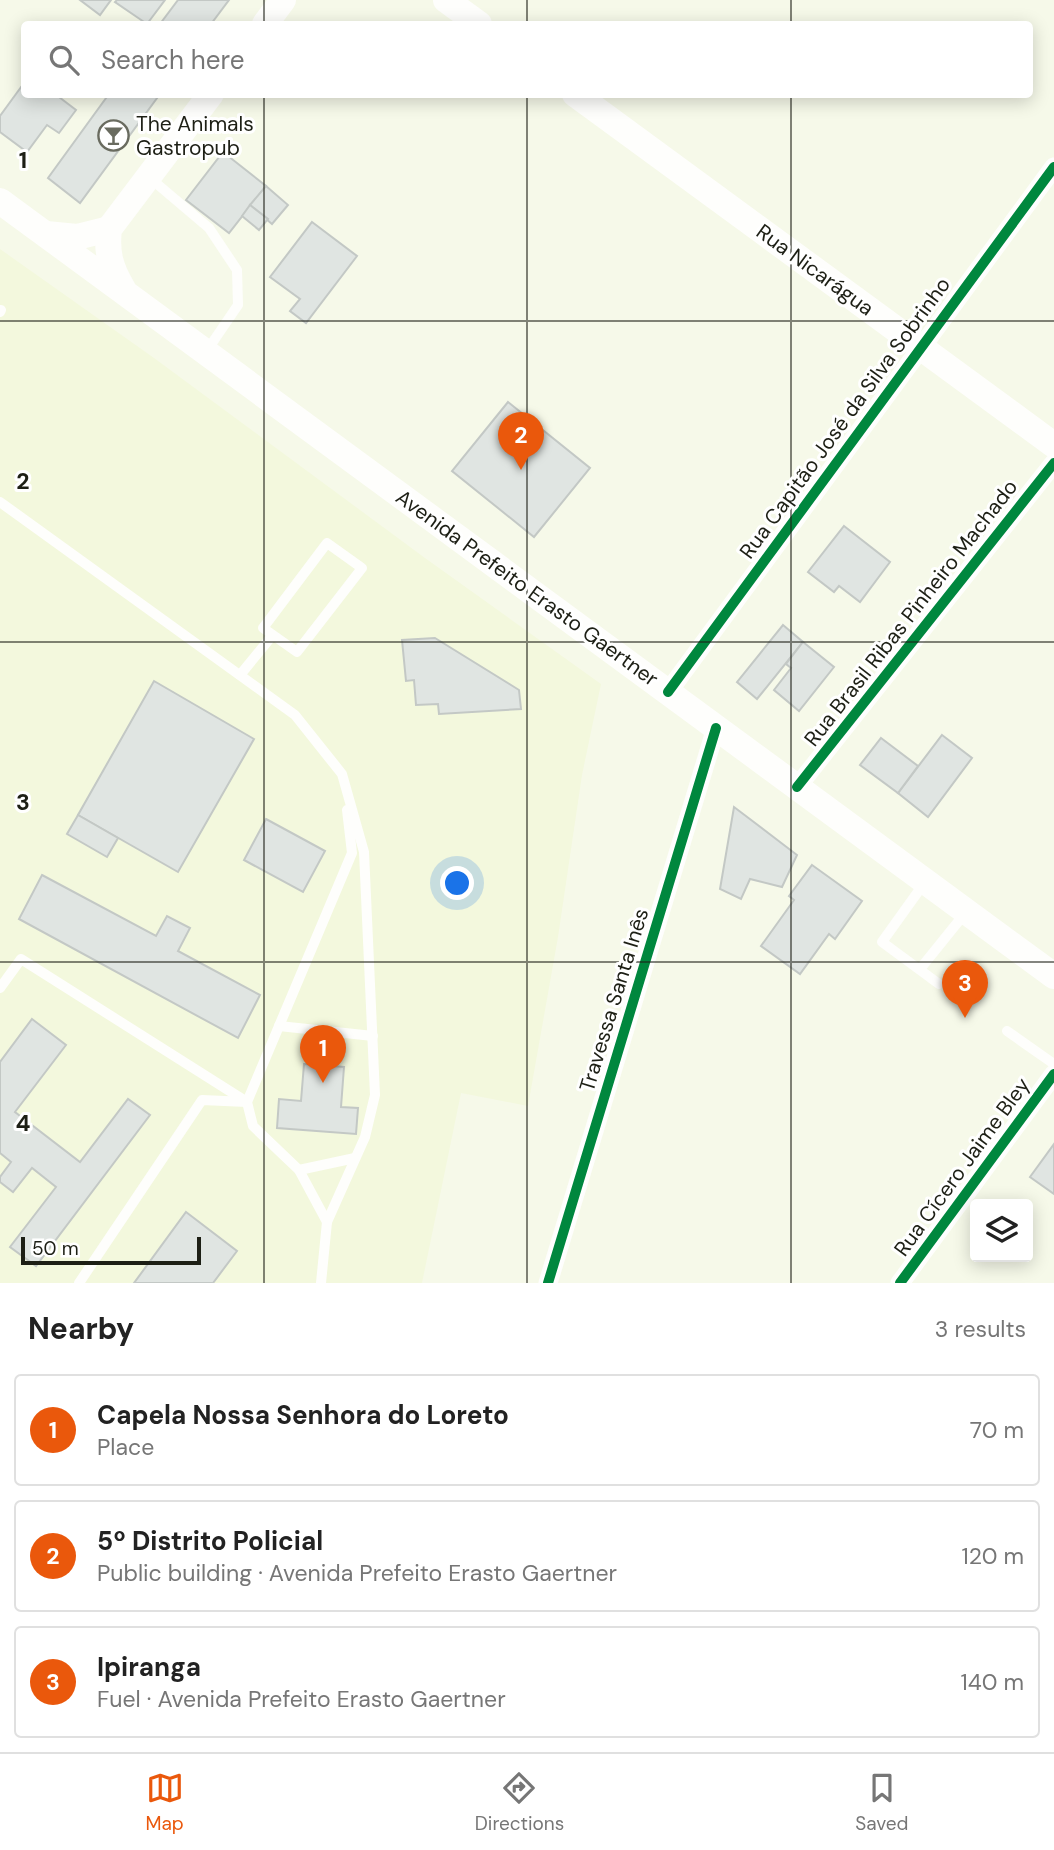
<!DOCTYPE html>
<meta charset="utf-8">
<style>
:root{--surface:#fff;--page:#f2f2f2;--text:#222;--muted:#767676;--line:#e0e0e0;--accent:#ea580c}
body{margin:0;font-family:"DM Sans",sans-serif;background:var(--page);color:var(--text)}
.controls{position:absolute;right:21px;bottom:21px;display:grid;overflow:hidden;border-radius:7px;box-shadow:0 4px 18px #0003}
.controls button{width:63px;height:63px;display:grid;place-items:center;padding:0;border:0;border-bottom:2px solid var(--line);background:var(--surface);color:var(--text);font:35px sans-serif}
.scale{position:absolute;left:21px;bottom:18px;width:180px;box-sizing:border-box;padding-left:7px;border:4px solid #1d1f15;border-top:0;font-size:19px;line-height:24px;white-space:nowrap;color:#1d1f15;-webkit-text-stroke:5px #fff;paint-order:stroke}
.you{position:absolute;left:458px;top:884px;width:24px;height:24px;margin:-18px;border:5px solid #fff;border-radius:50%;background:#1a73e8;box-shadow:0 0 0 10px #1a73e833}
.badge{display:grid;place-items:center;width:46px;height:46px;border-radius:50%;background:var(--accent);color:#fff;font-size:23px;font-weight:700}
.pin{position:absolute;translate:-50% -58px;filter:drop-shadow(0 2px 4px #0008)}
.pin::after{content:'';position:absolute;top:37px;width:24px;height:21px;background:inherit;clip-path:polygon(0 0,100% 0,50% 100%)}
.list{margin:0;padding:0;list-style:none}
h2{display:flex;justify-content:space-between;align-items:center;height:91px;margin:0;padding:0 28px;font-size:30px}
h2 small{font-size:23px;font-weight:400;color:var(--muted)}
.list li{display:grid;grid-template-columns:46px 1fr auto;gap:21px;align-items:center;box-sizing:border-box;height:112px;margin:0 14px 14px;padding:0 14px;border:2px solid var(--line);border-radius:7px}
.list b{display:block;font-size:26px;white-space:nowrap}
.list p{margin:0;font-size:23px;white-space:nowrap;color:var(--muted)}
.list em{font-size:23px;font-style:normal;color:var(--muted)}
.icon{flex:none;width:38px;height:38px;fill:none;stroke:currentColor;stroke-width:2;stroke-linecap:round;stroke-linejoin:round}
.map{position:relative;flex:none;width:1054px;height:1283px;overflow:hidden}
.search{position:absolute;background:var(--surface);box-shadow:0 4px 18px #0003;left:21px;right:21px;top:21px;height:77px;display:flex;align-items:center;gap:18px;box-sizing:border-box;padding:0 24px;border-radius:7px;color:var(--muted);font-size:26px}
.sheet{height:469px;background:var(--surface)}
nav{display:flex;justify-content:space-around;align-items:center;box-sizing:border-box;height:98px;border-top:2px solid var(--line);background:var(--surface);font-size:19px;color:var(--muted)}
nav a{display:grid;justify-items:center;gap:4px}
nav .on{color:var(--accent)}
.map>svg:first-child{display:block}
</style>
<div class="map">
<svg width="1054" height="1283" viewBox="0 0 1054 1283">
<rect width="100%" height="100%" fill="#f6f9e9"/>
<polygon fill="#f3f8dd" points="0,249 154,358 425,558 601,684 582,775 558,937 528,1106 461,1093 422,1283 0,1283"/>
<g fill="#e0e5e2" stroke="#c3c8c5" stroke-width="2">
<polygon points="80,0 111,0 100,15"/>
<polygon points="117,0 165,0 147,24 115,2"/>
<polygon points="178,0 229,0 211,24 160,24"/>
<polygon points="24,83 24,94 55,94 76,110 59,133 47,125 27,152 0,132 0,116"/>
<polygon points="109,94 160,94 80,203 48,178"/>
<polygon points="223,152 266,186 229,233 186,200"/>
<polygon points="266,186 288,205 272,224 250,205"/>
<polygon points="250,205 268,219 259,230 242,216"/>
<polygon points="312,222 357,256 306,323 290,311 300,299 270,277"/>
<polygon points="508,402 590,468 534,537 452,471"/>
<polygon points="844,526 890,562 860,602 839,586 834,592 808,572"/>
<polygon points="783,625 803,642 757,699 737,682"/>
<polygon points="435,638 519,690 521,709 439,714 438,704 416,705 414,680 406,681 402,640"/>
<polygon points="803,642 834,667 799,711 774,690 791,668 786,664"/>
<polygon points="154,681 254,739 178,872 78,815"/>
<polygon points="942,735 972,758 928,817 898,793"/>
<polygon points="881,738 918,766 898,793 860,765"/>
<polygon points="734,807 797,855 782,887 750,879 741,899 720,889"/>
<polygon points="78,815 118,838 107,857 67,834"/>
<polygon points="266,819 325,851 303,892 244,860"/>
<polygon points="812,865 862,901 835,939 829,934 800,974 761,946 794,900 789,896"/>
<polygon points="42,875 156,936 167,916 190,928 178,951 260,995 238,1038 19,919"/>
<polygon points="32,1019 66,1045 15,1112 80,1162 128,1099 150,1115 36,1266 10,1247 56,1187 32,1168 13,1192 0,1182 0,1177 11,1162 0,1153 0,1062"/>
<polygon points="304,1064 344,1067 341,1107 358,1108 356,1134 277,1128 279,1099 301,1101"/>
<polygon points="1054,1144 1054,1194 1030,1177"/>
<polygon points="186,1212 237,1251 213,1283 134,1283"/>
</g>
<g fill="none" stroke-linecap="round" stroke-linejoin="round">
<g stroke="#fefefc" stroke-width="10">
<polyline points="150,178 209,228 237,270 238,305 206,352"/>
<polyline points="0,312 1,310"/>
<polyline points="0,502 295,715 342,774 364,852 375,1095 365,1137 327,1222 321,1283"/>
<polygon points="327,543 362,568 297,652 263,628"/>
<polyline points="240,675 272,636"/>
<polyline points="925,882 882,942 939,984"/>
<polyline points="920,969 966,912"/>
<polyline points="0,988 21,959 247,1102"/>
<polyline points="279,1026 373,1036"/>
<polyline points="1007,1031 1054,1064"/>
<polyline points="299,1170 355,1158"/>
<polyline points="327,1222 299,1170 253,1126 247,1102 352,853 347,810"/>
<polyline points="79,1283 202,1100 247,1102"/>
</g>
<g stroke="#fefefc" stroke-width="19">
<polyline points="668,692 1054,167"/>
<polyline points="797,787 1054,463"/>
<polyline points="548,1283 716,728"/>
<polyline points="900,1283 1054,1074"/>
</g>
<g stroke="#fefefc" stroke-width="26">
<polyline points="446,0 479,24"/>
<polyline points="265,24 283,0"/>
<polyline points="575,94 1054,445"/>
<polyline points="0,201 1054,976"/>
<polyline points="46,234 77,237 109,229"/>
<path d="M123,289C111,269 106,253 109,229L211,94"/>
</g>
<defs>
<g id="cycleway">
<polyline points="668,692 1054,167"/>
<polyline points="797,787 1054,463"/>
<polyline points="548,1283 716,728"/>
<polyline points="900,1283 1054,1074"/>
</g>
</defs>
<use href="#cycleway" stroke="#fff" stroke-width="15"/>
<use href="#cycleway" stroke="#00873e" stroke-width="10"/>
</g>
<path fill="none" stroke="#1d1f15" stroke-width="2" stroke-opacity="0.55" d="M264,0V24M527,0V24M791,0V24M264,94V1283M527,94V1283M791,94V1283M0,321H1054M0,642H1054M0,962H1054"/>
<defs>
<symbol id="bar-ring" viewBox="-11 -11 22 22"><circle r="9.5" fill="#fff" stroke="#696b5f" stroke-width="1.5"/><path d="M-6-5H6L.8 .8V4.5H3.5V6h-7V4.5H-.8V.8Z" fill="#696b5f"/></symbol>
</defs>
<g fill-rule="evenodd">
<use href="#bar-ring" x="96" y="118" width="35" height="35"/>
</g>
<g text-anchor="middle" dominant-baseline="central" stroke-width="6" stroke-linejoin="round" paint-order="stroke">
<g font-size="21" fill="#1d1f15" stroke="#fff" text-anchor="start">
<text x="136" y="124">The Animals<tspan x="136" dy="24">Gastropub</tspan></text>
</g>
<g font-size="21" fill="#1d1f15" stroke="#fff">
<text transform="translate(815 270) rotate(36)">Rua Nicarágua</text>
<text transform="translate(845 418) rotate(-54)">Rua Capitão José da Silva Sobrinho</text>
<text transform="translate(527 588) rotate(36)">Avenida Prefeito Erasto Gaertner</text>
<text transform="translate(911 613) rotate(-52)">Rua Brasil Ribas Pinheiro Machado</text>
<text transform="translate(614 1000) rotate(-73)">Travessa Santa Inês</text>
<text transform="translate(962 1167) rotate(-54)">Rua Cícero Jaime Bley</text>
</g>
</g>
<g font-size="23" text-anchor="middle" font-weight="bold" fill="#1d1f15" stroke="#fff" stroke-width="6" stroke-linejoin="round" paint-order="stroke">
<text x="23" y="168">1</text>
<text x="23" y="489">2</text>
<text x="23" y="810">3</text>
<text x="23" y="1131">4</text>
</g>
</svg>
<div class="controls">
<button><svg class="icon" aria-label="layers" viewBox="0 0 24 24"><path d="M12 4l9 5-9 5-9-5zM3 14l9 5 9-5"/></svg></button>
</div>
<div class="scale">50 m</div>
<div class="you"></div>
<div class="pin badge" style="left:323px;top:1083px">1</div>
<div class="pin badge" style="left:521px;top:470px">2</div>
<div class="pin badge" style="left:965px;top:1018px">3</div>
<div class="search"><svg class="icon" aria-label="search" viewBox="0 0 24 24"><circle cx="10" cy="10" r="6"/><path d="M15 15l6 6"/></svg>Search here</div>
</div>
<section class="sheet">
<h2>Nearby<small>3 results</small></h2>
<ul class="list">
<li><span class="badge">1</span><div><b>Capela Nossa Senhora do Loreto</b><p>Place</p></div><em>70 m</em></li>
<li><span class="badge">2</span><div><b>5º Distrito Policial</b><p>Public building · Avenida Prefeito Erasto Gaertner</p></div><em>120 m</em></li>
<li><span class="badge">3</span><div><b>Ipiranga</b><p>Fuel · Avenida Prefeito Erasto Gaertner</p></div><em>140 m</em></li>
</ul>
</section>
<nav>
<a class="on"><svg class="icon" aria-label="map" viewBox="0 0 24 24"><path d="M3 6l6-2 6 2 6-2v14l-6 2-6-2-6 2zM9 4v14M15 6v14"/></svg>Map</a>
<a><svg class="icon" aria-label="directions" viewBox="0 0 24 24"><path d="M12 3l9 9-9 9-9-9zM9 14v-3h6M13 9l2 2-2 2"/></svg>Directions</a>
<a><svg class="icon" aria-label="saved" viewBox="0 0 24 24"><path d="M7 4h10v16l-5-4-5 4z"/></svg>Saved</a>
</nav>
